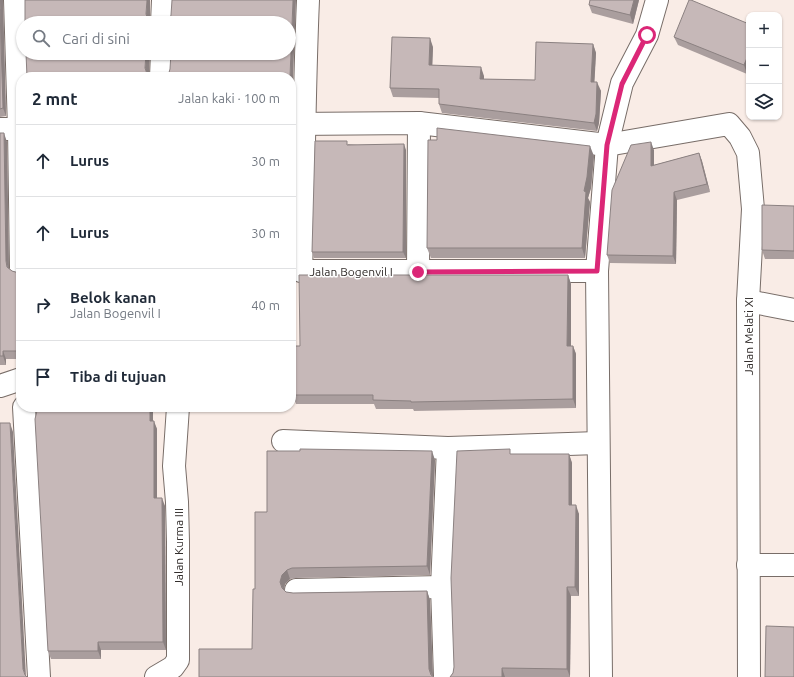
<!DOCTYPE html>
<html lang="id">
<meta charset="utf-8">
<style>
:root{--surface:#fff;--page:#f2f2f3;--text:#1f2937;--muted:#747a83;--line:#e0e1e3}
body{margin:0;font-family:Ubuntu,sans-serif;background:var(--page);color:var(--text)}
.controls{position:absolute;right:12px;top:12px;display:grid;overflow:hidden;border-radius:8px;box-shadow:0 1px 3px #0004}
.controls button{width:36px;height:36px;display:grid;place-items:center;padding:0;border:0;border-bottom:1px solid var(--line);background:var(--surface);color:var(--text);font:20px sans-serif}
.stop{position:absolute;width:12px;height:12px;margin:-9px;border:3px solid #db2777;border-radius:50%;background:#fff}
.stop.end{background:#db2777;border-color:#fff;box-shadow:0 1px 4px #0008}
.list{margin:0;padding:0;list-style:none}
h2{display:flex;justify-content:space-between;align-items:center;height:52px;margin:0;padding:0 16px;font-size:17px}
h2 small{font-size:13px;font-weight:400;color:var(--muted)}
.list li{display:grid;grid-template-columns:26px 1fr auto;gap:12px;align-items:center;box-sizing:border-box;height:72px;padding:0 16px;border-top:1px solid var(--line)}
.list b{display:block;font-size:15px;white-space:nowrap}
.list p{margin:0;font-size:13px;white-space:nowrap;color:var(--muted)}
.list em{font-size:13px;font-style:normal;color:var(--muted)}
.icon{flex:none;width:22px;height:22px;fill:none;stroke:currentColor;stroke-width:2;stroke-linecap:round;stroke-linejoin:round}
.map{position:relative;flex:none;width:794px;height:677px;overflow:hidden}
.search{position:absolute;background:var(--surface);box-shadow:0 1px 3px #0004;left:16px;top:16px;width:280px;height:44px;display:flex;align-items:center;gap:10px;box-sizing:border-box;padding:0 14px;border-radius:22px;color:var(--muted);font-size:15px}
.panel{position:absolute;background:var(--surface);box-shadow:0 1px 3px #0004;left:16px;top:72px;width:280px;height:340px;border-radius:16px}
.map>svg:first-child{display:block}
</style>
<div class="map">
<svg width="794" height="677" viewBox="0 0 794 677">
<rect width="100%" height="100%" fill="#f9ece6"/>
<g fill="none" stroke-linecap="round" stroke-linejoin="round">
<defs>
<g id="minor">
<polyline points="15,0 19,129 21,269"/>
<path d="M308,0C304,90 304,181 301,271H597"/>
<polyline points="162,23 163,0"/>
<polyline points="161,77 162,53"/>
<polyline points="291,124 419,123 607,145 729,124 740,137 748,153 753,209 748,301 749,677"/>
<polyline points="0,129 21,129"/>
<polyline points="418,272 419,123"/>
<polyline points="748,301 794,310"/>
<polyline points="0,386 21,379"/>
<polyline points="24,407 39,677"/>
<polyline points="283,441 448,448 598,443"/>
<polyline points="748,565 794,565"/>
<polyline points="296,590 442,587"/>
<polyline points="156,677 173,667 178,660 178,542 177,502 174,466 178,407"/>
<polyline points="445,677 442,587 448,448"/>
<polyline points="601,677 597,271 607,145 622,83 647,35 657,0"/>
</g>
</defs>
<use href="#minor" stroke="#786d68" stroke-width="24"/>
<use href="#minor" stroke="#fff" stroke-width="22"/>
</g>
<g fill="#aa9e9e">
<polygon points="0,0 3,0 6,116 0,117"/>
<polygon points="639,0 633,24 592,13 589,5"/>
<polygon points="749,24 749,70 747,74 678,45 674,37"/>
<polygon points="593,44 596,53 594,82 601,91 599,123 597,131 442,113 439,104 439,98 393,97 390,88 433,47 432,65 484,76 484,79 535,80"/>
<polygon points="0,133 7,142 9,268 12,271 19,273 21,272 21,359 6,359 6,365 0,365"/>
<polygon points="348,144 406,150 406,258 314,258 312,252"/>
<polygon points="654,150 654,165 699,153 702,161 710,192 677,200 676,264 610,263 607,255"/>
<polygon points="594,156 591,188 588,198 590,202 585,258 431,258 427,248"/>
<polygon points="794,206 794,259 765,259 762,250"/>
<polygon points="568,275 571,284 571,346 573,346 576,354 576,408 414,411 413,409 376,409 374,404 296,404 293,395 300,346"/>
<polygon points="153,407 153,421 157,429 157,498 165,506 166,650 101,650 101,659 51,659 48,651"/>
<polygon points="512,454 569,454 572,463 572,505 579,514 579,596 571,596 570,677 450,677 453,673"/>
<polygon points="435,460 430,575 296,578 290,579 285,584 284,589 286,592 293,593 427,591 430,600 433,676 252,649 255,589 267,512"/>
</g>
<g fill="#8b8181">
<polygon points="0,0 3,0 6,116 3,108"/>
<polygon points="147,0 150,0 150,23 149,23 146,14"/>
<polygon points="293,0 296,0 292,106 291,102 291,77 290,77"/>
<polygon points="634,0 639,0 633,24 630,15"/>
<polygon points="430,38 433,47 432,74 429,65"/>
<polygon points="593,44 596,53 594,91 591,82"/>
<polygon points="146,53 150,53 149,77 147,74 145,68"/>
<polygon points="749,53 749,70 747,74 744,65"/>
<polygon points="481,67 484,76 484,87 480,79"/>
<polygon points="597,82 601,91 599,123 597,131 594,123"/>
<polygon points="4,133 7,142 9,270 10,275 6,261"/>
<polygon points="651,142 654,150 654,174 651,166"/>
<polygon points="404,144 406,150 406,258 403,252"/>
<polygon points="590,146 594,156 591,188 588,198 590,202 585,258 582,248 584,191"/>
<polygon points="699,153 702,161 710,192 707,184"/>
<polygon points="674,192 677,200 676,264 673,256"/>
<polygon points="568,275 571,284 571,354 567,346"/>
<polygon points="573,346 576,354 576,408 573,399"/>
<polygon points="3,351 6,359 6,365 3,356"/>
<polygon points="150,407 153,407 153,429 150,421"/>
<polygon points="154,421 157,429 157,506 154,498"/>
<polygon points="10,423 13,432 26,677 23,669"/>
<polygon points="432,451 435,460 430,575 427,566"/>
<polygon points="569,454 572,463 572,514 569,505"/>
<polygon points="162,498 165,506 166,650 163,642"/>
<polygon points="576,505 579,514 579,596 575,587"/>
<polygon points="287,570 290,579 285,584 284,591 280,582 282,575"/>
<polygon points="567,587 571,596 570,677 567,669"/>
<polygon points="427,591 430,600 433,677 429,669"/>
<polygon points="98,642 101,650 101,659 98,651"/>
<polygon points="502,668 505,677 502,677"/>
</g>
<g fill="#c6b8b8" stroke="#8b8181">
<polygon points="25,0 147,0 146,14 148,20 150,23 25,23"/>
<polygon points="172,0 293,0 290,77 167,77 168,76 170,69 171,53 289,53 289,23 168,23 169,22 171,15"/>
<polygon points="590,0 634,0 630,15 589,5"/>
<polygon points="689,0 691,0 749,24 749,53 744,65 674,37"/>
<polygon points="0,9 3,108 0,109"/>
<polygon points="392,37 430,38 429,65 481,67 480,79 535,80 536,42 593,44 591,82 597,82 596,114 594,123 439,104 439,89 390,88"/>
<polygon points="26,53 146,53 145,68 147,74 149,77 27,77"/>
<polygon points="437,128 590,146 587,177 584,191 586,192 582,248 427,248 428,140 437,140"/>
<polygon points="0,133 4,133 6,261 7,267 12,271 19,273 21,272 21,351 3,351 3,356 0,356"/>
<polygon points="315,141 347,141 347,145 404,144 403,252 312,252"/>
<polygon points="651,142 651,166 699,153 707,184 674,192 673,256 607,255 612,190 631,145"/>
<polygon points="762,205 794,206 794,251 762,250"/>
<polygon points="299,275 568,275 567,346 573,346 573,399 411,402 411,401 373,400 373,395 293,395 293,346 300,346"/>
<polygon points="38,407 150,407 150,421 154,421 154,498 162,498 163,642 98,642 98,651 48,651 35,419"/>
<polygon points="0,423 10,423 23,669 25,675 27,677 0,677"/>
<polygon points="300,449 432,451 427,566 292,568 287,570 282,575 280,582 282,588 286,592 293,593 427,591 429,669 431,675 434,677 199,677 199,649 252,649 253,589 255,589 255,512 267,512 267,451 300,451"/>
<polygon points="510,449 510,454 569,454 569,505 576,505 575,587 567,587 567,669 502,668 502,677 450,677 453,673 454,667 451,578 457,451"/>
<polygon points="766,626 794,627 794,677 765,677"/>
</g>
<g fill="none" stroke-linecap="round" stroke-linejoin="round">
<polyline stroke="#db2777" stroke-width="5" points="418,272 597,271 607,145 622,84 647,35"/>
</g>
<g text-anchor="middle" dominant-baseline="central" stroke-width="3" stroke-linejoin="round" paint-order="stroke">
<g font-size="12" fill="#332e2c" stroke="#fff">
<text x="351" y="271">Jalan Bogenvil I</text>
<text transform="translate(748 336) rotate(-90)">Jalan Melati XI</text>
<text transform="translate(178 547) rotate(-90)">Jalan Kurma III</text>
</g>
</g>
</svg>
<div class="controls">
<button>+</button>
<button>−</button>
<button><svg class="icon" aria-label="layers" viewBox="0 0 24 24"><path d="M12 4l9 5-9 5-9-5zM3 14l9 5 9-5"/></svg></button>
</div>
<div class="stop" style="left:647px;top:35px"></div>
<div class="stop end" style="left:418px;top:272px"></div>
<div class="search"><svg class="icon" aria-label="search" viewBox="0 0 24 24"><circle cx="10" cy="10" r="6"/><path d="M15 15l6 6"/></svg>Cari di sini</div>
<section class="panel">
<h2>2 mnt<small>Jalan kaki · 100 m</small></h2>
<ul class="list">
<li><svg class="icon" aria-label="ahead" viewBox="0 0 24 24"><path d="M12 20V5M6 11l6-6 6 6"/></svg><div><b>Lurus</b></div><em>30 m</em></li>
<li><svg class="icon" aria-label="ahead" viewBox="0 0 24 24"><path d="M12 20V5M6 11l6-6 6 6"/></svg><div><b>Lurus</b></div><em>30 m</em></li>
<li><svg class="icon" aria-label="right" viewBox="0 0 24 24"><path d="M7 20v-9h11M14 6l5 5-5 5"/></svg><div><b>Belok kanan</b><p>Jalan Bogenvil I</p></div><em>40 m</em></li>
<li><svg class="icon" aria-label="arrive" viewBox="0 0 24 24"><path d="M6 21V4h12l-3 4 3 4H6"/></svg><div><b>Tiba di tujuan</b></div></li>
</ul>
</section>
</div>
